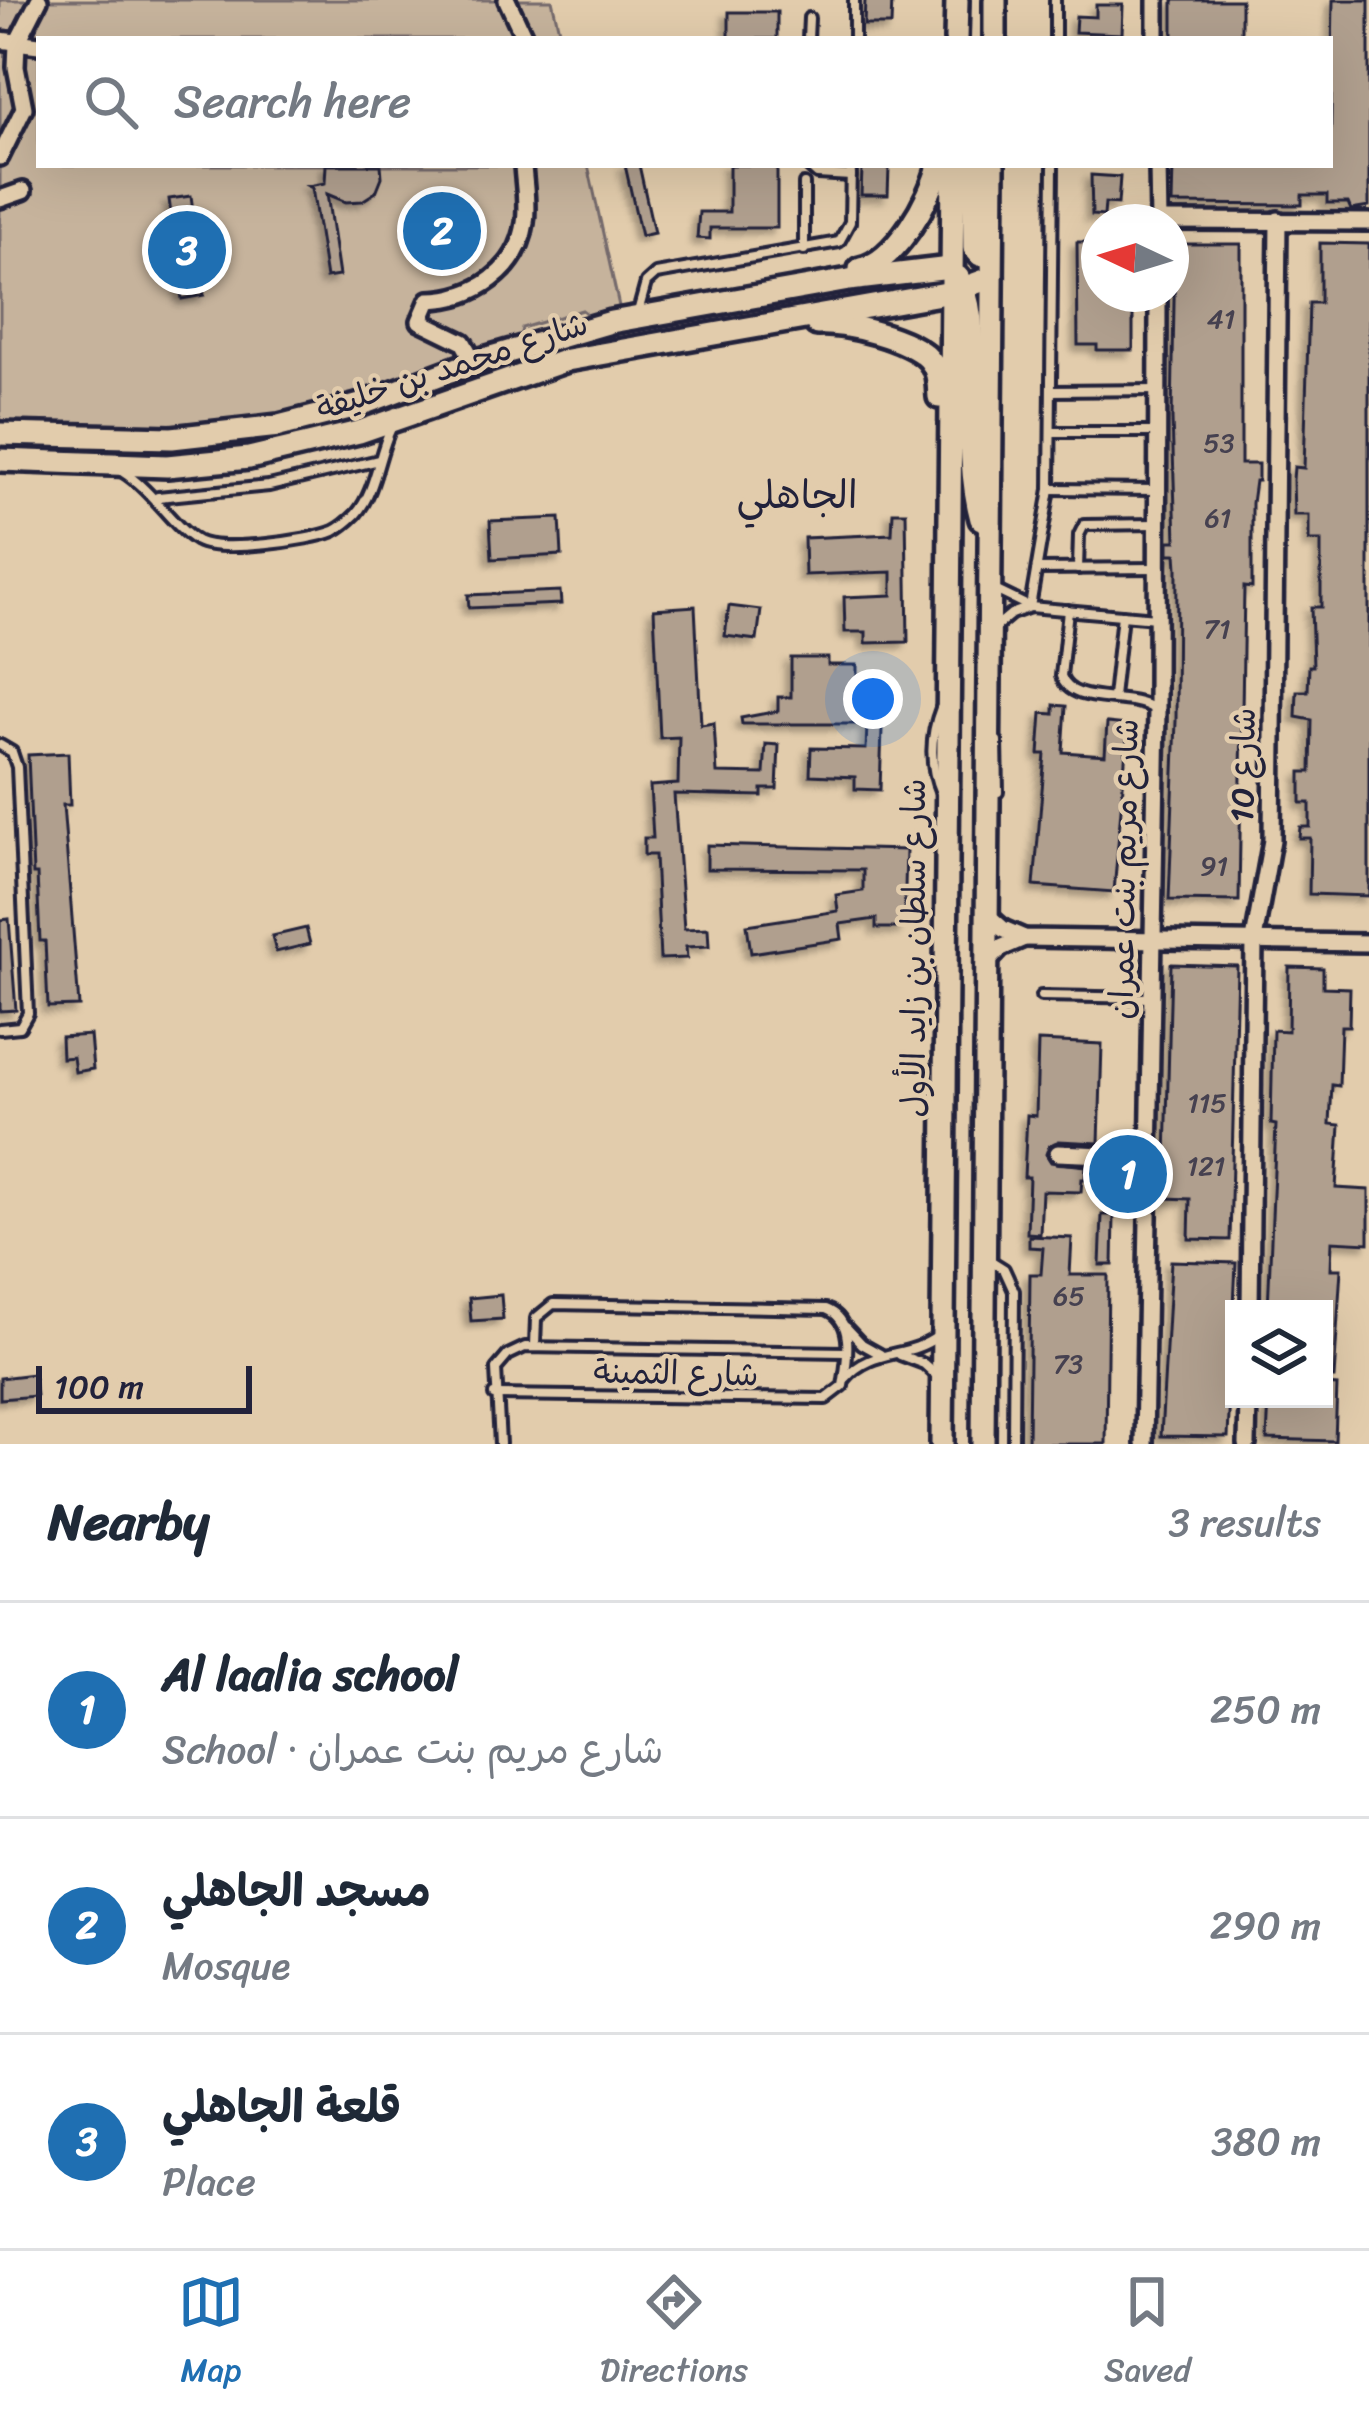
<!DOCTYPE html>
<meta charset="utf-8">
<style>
:root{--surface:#fff;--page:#f2f2f3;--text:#1f2937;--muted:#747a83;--line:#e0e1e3;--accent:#1f6fb2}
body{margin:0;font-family:Sriracha,"Playpen Sans Arabic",sans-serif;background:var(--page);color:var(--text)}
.controls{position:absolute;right:36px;bottom:36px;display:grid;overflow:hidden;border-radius:0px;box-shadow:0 12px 48px #0002}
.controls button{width:108px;height:108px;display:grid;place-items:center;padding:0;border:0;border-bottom:3px solid var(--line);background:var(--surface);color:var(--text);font:60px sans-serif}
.compass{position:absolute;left:1081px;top:204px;width:108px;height:108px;border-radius:50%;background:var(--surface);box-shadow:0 12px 48px #0002;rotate:274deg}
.scale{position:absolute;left:36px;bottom:30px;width:216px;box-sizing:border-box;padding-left:12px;border:6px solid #22223b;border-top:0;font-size:33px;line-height:42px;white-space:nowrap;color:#22223b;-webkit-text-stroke:9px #e2ccac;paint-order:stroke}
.you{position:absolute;left:873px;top:699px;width:42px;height:42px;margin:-30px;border:9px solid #fff;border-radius:50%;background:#1a73e8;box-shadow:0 0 0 18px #1a73e833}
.badge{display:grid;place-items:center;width:78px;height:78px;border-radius:50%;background:var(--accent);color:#fff;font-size:39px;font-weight:700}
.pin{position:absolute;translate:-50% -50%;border:6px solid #fff;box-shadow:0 3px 12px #0006}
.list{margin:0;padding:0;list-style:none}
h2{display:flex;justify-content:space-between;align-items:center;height:156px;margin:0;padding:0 48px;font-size:51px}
h2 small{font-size:39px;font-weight:400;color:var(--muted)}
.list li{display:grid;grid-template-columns:78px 1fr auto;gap:36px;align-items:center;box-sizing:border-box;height:216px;padding:0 48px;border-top:3px solid var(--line)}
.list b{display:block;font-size:45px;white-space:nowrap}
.list p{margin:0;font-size:39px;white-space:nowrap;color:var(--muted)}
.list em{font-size:39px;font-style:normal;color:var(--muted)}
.icon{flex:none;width:66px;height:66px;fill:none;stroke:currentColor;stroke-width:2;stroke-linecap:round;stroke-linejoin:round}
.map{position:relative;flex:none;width:1369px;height:1444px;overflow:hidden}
.search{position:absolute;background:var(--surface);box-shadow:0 12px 48px #0002;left:36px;right:36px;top:36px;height:132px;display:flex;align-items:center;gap:30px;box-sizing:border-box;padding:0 42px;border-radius:0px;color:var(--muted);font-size:45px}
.sheet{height:804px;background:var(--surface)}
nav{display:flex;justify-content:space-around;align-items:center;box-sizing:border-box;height:168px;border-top:3px solid var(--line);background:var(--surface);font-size:33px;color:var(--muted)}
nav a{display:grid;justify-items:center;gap:6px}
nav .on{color:var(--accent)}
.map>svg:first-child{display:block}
</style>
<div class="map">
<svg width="1369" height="1444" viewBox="0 0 1369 1444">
<defs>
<filter id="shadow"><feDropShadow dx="-5.5" dy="5.5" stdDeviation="3" flood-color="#0004"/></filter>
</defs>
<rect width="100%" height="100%" fill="#e2ccac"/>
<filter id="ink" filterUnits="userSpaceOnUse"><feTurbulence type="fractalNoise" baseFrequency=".00833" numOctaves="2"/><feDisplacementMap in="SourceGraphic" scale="24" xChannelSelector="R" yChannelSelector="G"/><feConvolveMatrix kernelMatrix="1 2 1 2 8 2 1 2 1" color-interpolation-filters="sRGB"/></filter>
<g filter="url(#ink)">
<path fill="#c6b39c" stroke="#746a6c" stroke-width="3" d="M0,0H552L561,39H39V165H588L620,311L593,319L582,310L522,328L520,337C419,375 311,424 203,429C136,432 67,426 0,424Z"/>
<g fill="#b09f8e" stroke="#22223b" stroke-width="3" filter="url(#shadow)">
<polygon points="865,0 892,0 891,25 864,25"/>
<rect x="1173" y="0" width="68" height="39"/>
<polygon points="1333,0 1369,0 1369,207 1351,210 1348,203 1327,203 1327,195 1302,195 1302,205 1172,204 1173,165 1330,165"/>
<polygon points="1096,5 1123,5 1122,34 1075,32 1076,16 1096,17"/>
<rect x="729" y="12" width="48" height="27"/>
<polygon points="326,165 381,165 382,177 376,192 362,201 346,202 327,194 339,276 326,278 312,188 308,186 325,183"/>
<polygon points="625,165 639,165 654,233 641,236"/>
<polygon points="729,165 777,165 777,228 710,228 710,239 697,238 699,212 729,212"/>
<polygon points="862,168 889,168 888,195 861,195"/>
<polygon points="1091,175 1120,177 1118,204 1105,203 1104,216 1092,215"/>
<polygon points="191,196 204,295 182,299 169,199"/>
<polygon points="1077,242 1099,242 1099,294 1133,294 1133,350 1097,350 1097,345 1078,345"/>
<polygon points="1320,243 1369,244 1369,896 1309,894 1310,838 1299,838 1300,827 1310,827 1310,803 1301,803 1301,772 1311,772 1312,720 1296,717 1297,691 1308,691 1309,666 1313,666 1311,607 1321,607 1321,541 1309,541 1309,515 1294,515 1293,480 1294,467 1304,468 1309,303 1320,303"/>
<polygon points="1175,244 1241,244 1241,464 1258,464 1258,481 1255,481 1252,503 1252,588 1244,587 1239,901 1169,900 1176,721 1177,568 1176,554 1169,554 1169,541 1176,541 1172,419"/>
<polygon points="893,512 906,512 908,642 866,643 866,632 845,632 844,597 892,595 892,572 805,575 804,538 892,534"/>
<polygon points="560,518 562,555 492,559 490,521"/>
<polygon points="560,591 561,604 469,608 468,595"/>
<polygon points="695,606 701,725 714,723 717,773 764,774 766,744 779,745 777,789 762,789 762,796 674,794 684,929 708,928 709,946 686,947 687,958 660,959 655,855 644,855 644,838 653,838 650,786 678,784 679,737 660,738 654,609"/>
<polygon points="729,606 761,610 757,640 725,636"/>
<polygon points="791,658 828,658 828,665 857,665 857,698 883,698 880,790 855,789 855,777 810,775 811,748 866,749 867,724 742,724 741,718 778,711 778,697 791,697"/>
<polygon points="1054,705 1066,706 1063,752 1105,755 1107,723 1128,725 1114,892 1034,886 1045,754 1039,754 1042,713 1054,714"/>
<polygon points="68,753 70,805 63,805 79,1006 48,1007 45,941 40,941 37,874 33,874 28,755"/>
<polygon points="707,845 906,850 904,928 876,928 876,919 840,924 842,939 751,953 747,925 838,911 836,895 863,891 863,870 707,869"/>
<polygon points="9,919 16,1010 0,1011 0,920"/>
<polygon points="306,928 310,944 276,952 272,936"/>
<polygon points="1171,964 1237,966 1230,1240 1189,1239 1190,1199 1165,1198"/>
<polygon points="1289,967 1323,968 1323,987 1350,988 1349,1026 1341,1026 1339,1086 1332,1085 1330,1124 1340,1125 1336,1188 1369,1190 1369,1243 1332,1241 1331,1269 1341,1269 1334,1378 1324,1378 1324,1309 1268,1309 1276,1125 1271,1124 1273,1030 1288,1031"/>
<polygon points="90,1035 93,1069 75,1072 73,1057 62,1058 61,1037"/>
<polygon points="1038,1041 1102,1044 1099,1143 1059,1141 1049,1146 1046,1154 1051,1162 1086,1166 1085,1179 1082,1179 1081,1192 1042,1191 1040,1234 1027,1233 1029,1177 1024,1177 1027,1115 1036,1116"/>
<polygon points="1102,1215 1114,1215 1113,1265 1100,1265"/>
<polygon points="1029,1236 1072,1238 1070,1275 1108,1275 1106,1444 1028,1444 1030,1274 1041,1274 1043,1248 1029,1247"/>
<polygon points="1171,1261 1236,1263 1228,1437 1161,1436"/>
<polygon points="501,1295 503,1319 471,1321 469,1298"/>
<polygon points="34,1374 36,1396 0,1399 0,1378"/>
<polygon points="1324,1385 1337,1386 1335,1441 1267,1439 1269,1399 1324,1399"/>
</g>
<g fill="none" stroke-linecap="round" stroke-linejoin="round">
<defs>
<g id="lane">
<polyline points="808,39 809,18"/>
<polyline points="854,39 854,0"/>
<polyline points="1055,39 1055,0"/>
<polyline points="807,165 817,174 851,176"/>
<polyline points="804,184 804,250"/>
<polyline points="638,312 646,283 656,274 839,242 850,222 851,165"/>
<polyline points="1052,391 1158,390"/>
<polyline points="1052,432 1158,432"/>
<path d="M123,472C153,491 173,527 197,541C219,553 310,541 334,531C342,527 350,520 356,514C376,491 378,455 391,428"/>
<polyline points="1050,489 1157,490"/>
<polyline points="158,497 269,486 379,460"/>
<polyline points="1037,569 1156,568"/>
<polyline points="1078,569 1079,535 1084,525 1156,524"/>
<polyline points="995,590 1030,607 1156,618"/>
<polyline points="1030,607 1050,489 1053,165"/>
<path d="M1068,610L1061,676C1072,708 1128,691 1154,709"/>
<polyline points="993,629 1011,614 1030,607"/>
<polyline points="1113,697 1122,615"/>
<path d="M941,708C930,736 929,766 941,793"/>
<polyline points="997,741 998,792"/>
<polyline points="0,745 12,752 17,767 28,1013 20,1027 0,1029"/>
<polyline points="1041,996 1153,998"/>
<polyline points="988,1259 1004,1269 1014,1291 1013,1444"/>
<polyline points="846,1327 862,1344 880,1354"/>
<polyline points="900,1355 924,1364 938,1377"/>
<path d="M846,1378C871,1348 908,1359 938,1336"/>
<path d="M494,1395L826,1399L843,1386C847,1360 856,1320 826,1309L553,1304L536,1318L535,1346"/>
<polyline points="500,1444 496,1369 508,1355 525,1347 845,1352"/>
</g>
<g id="street">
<polyline points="507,0 525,39"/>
<polyline points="1156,0 1156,39"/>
<polyline points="0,40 39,45"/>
<polyline points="0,157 24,108 16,67 17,43 39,0"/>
<polyline points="1158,165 1159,222"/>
<polyline points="0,199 23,191"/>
<polyline points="1159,221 1369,222"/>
<path d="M474,362L463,342L420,321L429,300C475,299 518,271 525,223C528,204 524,184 523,165"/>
<polyline points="985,913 1003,929 1024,938 1369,943"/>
<polyline points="984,966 1001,948 1024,938"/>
<polyline points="1058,1153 1150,1157"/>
<polyline points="1250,1309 1254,940 1272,840 1278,220"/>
<polyline points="1144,1444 1157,711 1158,294"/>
<polyline points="1247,1444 1248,1399"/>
</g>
<g id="secondary">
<polyline points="956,39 957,0"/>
<polyline points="995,39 995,0"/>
<polyline points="973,165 974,248 980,255 991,248"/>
<path d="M860,269C895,263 931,199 939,165"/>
<path d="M958,277C976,307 971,345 971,379C971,424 969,475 981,519"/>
<path d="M817,324C843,321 912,339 929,359C939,371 938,383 939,397"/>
<polyline points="0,434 172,438 279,426 357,406 474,362 611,322 849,280 950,268"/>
<polyline points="0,460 167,466 249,458 359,432 567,360 952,292 990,278"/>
<polyline points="942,1444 953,165"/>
<polyline points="983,1444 993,165"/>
</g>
</defs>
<use href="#lane" stroke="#22223b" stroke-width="16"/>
<use href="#street" stroke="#22223b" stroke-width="24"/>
<use href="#secondary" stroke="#22223b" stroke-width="30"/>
<use href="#lane" stroke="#e2ccac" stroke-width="8"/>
<use href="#street" stroke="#e2ccac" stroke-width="15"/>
<use href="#secondary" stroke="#e2ccac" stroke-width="21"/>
</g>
</g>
<g text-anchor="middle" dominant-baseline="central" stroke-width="9" stroke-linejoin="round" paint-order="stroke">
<g font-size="27" fill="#464150">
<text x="1221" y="319">41</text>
<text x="1219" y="443">53</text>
<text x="1218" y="518">61</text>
<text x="1217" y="629">71</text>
<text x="1214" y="866">91</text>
<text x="1207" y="1103">115</text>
<text x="1206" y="1166">121</text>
<text x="1069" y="1296">65</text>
<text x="1068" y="1364">73</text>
</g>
<g font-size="33" fill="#22223b" stroke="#e2ccac">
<text transform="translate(452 366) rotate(-18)">شارع محمد بن خليفة</text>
<text transform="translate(1243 765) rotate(-89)">شارع 10</text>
<text transform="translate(1124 869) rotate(-89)">شارع مريم بنت عمران</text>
<text transform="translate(914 948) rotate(-90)">شارع سلطان بن زايد الأول</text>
<text transform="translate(676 1373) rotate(1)">شارع الثمينة</text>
</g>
<g font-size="39" fill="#22223b" stroke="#e2ccac">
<text x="797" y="494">الجاهلي</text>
</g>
</g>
</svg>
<div class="controls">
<button><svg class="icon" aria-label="layers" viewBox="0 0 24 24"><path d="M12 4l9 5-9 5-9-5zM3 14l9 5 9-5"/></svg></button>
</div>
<svg class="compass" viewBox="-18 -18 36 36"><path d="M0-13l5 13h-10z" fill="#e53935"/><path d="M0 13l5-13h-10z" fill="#747a83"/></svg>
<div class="scale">100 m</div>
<div class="you"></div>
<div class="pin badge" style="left:1128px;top:1174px">1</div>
<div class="pin badge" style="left:442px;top:231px">2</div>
<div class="pin badge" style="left:187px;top:250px">3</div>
<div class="search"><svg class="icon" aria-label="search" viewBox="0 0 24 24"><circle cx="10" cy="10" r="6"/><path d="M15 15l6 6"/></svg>Search here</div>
</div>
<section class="sheet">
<h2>Nearby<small>3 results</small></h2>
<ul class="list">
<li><span class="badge">1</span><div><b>Al laalia school</b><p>School · شارع مريم بنت عمران</p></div><em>250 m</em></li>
<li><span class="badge">2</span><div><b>مسجد الجاهلي</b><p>Mosque</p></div><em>290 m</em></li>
<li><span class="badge">3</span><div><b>قلعة الجاهلي</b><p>Place</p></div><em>380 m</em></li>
</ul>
</section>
<nav>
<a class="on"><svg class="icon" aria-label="map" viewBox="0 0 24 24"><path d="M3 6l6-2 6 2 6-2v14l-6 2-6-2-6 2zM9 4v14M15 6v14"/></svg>Map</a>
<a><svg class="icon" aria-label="directions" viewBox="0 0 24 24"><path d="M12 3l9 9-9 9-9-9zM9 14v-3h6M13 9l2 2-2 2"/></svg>Directions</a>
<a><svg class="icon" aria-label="saved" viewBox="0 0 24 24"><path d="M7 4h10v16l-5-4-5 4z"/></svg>Saved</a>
</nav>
